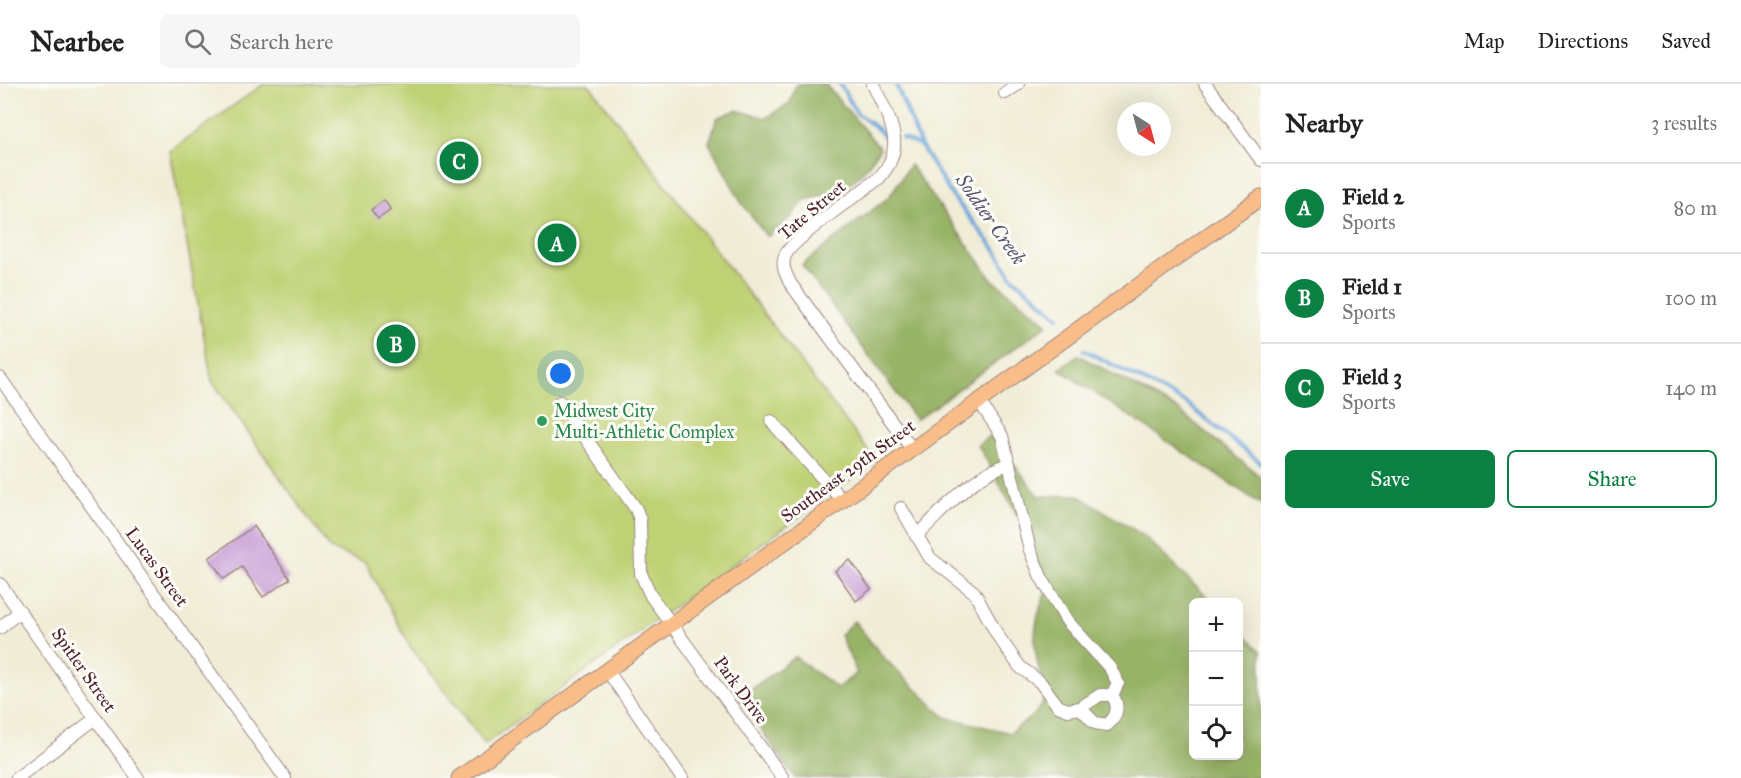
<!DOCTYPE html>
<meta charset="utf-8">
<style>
:root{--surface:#fff;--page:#f6f6f6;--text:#222;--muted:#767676;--line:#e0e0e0;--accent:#0b8043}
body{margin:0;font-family:"IM FELL Great Primer",serif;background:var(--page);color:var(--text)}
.controls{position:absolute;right:18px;bottom:18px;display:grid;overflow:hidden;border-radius:9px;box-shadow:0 6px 24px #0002}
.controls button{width:54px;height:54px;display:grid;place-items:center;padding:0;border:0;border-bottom:2px solid var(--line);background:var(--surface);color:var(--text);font:30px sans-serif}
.compass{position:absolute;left:1117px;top:18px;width:54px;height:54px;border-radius:50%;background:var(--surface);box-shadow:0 6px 24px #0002;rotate:144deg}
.you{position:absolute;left:561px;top:290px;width:21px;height:21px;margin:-15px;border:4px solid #fff;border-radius:50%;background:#1a73e8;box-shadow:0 0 0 9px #1a73e833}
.badge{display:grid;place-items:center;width:39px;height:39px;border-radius:50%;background:var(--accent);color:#fff;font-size:20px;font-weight:700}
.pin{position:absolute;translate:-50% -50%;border:3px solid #fff;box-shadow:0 2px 6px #0006}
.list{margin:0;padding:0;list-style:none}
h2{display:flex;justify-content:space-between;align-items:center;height:78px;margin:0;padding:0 24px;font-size:26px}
h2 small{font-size:20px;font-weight:400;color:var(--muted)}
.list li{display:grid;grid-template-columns:39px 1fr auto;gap:18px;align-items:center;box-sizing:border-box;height:90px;padding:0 24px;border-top:2px solid var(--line)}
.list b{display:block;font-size:22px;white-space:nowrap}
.list p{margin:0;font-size:20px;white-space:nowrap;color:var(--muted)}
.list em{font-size:20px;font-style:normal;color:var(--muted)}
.actions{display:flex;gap:12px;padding:18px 24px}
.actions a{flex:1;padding:14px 0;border:2px solid var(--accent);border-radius:9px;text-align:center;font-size:21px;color:var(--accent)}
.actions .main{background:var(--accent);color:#fff}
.icon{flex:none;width:33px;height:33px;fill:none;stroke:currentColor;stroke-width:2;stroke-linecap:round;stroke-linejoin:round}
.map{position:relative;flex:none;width:1261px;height:694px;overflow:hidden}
header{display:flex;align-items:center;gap:36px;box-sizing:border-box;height:84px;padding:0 30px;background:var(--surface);border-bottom:2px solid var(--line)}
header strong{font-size:28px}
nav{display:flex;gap:33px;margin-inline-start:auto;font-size:21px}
.search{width:420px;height:54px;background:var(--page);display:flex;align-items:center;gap:15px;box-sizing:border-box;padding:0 21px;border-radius:9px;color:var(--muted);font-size:22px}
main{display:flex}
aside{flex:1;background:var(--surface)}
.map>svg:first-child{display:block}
</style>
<header>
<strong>Nearbee</strong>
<div class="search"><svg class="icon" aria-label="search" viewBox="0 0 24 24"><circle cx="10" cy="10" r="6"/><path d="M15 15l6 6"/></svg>Search here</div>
<nav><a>Map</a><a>Directions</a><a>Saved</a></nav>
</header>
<main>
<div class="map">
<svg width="1261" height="694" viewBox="0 0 1261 694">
<rect width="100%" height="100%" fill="#fdfcf7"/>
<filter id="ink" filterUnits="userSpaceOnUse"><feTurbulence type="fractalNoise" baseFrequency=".0167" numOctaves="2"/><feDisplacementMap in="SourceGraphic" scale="12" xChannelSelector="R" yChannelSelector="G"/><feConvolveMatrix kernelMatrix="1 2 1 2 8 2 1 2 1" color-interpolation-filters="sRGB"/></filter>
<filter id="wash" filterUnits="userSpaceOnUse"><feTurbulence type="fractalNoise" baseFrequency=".008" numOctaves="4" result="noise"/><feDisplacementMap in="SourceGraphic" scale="24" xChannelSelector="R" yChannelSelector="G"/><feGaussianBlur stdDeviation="1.35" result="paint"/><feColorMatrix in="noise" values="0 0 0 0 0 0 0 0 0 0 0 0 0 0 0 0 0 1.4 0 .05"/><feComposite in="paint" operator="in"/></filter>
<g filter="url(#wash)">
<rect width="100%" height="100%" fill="#f0ecd6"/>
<polygon fill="#bfd174" stroke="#847850" stroke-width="1.5" points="264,0 589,0 876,377 485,660 412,565 365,478 330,465 212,297 170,67"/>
<g fill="#97b366" stroke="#706948" stroke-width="1.5">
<path d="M796,0H825L880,64C860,97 843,109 805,116L790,134L767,153L741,118L709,59L717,34L736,26L766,34L790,19Z"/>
<polygon points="910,81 992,195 1048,240 916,336 802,181 889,113"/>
<polygon points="1078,271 1178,326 1261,393 1261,420 1059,285"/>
<path d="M991,351L1039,412L1078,411L1144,452L1212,518H1194V672H1238L1239,545L1261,567V694H795L739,614L795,573L837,604L857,589L840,551L854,537L884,574L945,633L1010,649L1035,630L1047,612C1033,567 1029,551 1046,507L1021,439L978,361Z"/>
</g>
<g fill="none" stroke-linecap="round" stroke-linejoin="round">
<g stroke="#69a4d9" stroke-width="4">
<polyline points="840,0 857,29 880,47 888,57"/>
<polyline points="896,0 921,62 953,113 995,165 1011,192 1059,233"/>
<polyline points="902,54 921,62"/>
<polyline points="1084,266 1186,319 1261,379"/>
</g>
</g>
<g id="blocks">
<g fill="#c89fd7">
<polygon points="384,116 391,126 378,135 371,126"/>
<polygon points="254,442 290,495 263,513 242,483 224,495 209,474"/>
<polygon points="850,476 871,505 856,517 835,487"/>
</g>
</g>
</g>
<g filter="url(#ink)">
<use href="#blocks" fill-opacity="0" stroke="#9d8680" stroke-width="1.5"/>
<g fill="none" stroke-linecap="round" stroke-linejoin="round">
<defs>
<g id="minor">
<path d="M873,0C888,34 909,61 879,94C862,108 791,155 785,172C781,182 786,190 790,199L912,365"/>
<polyline points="1205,0 1261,76"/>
<polyline points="1005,9 1018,0"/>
<polyline points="0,294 285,694"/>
<polyline points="560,318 636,425 640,436 641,490 651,512 783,694"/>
<polyline points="771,337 842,416"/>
<polyline points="901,424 930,474 974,508 998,552 1020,583 1040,598 1058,622 1068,626 1080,624 1100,611 1112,611 1118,599 1110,584 1067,537 1041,493 1030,466 1002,352 979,317"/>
<path d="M916,452C943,427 973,390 1009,380"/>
<polyline points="0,500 138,694"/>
<polyline points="0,544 20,527"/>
<polyline points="607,586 682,694"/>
<path d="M1080,624L1095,639L1107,641C1117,633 1120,622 1112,611"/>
<polyline points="17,694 96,634"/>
</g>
<polyline id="major" points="459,694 1261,113"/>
</defs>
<use href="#minor" stroke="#9d8680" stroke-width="14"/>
<use href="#major" stroke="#9d8680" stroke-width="17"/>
<use href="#minor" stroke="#fff" stroke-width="12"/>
<use href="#major" stroke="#f8bd89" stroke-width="15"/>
</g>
</g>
<circle fill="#2e9e5b" stroke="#fdfcf7" stroke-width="2" cx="542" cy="337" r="6"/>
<g text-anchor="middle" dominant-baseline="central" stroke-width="6" stroke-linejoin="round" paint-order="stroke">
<g font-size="18" fill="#4a1f2b" stroke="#fdfcf7">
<text transform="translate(812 126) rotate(-40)">Tate Street</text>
<text transform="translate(848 387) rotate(-36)">Southeast 29th Street</text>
<text transform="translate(157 483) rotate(54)">Lucas Street</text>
<text transform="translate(84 586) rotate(55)">Spitler Street</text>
<text transform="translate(741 606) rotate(54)">Park Drive</text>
</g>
<g font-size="18" fill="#27864d" stroke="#fdfcf7" text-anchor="start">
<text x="554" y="327">Midwest City<tspan x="554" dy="21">Multi-Athletic Complex</tspan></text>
</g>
<g font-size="20" font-style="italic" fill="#565471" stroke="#fdfcf7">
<text transform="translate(991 135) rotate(55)">Soldier Creek</text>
</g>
</g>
</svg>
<div class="controls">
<button>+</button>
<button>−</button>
<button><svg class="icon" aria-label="locate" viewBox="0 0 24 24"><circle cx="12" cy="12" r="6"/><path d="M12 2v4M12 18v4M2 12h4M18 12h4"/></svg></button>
</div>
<svg class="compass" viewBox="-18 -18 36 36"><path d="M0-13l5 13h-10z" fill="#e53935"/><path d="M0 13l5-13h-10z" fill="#767676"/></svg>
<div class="you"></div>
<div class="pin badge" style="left:557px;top:159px">A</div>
<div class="pin badge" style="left:396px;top:260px">B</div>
<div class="pin badge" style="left:459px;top:77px">C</div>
</div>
<aside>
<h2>Nearby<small>3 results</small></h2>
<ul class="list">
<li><span class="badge">A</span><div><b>Field 2</b><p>Sports</p></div><em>80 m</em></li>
<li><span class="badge">B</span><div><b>Field 1</b><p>Sports</p></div><em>100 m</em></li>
<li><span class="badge">C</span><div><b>Field 3</b><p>Sports</p></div><em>140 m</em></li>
</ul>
<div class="actions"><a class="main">Save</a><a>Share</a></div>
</aside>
</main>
